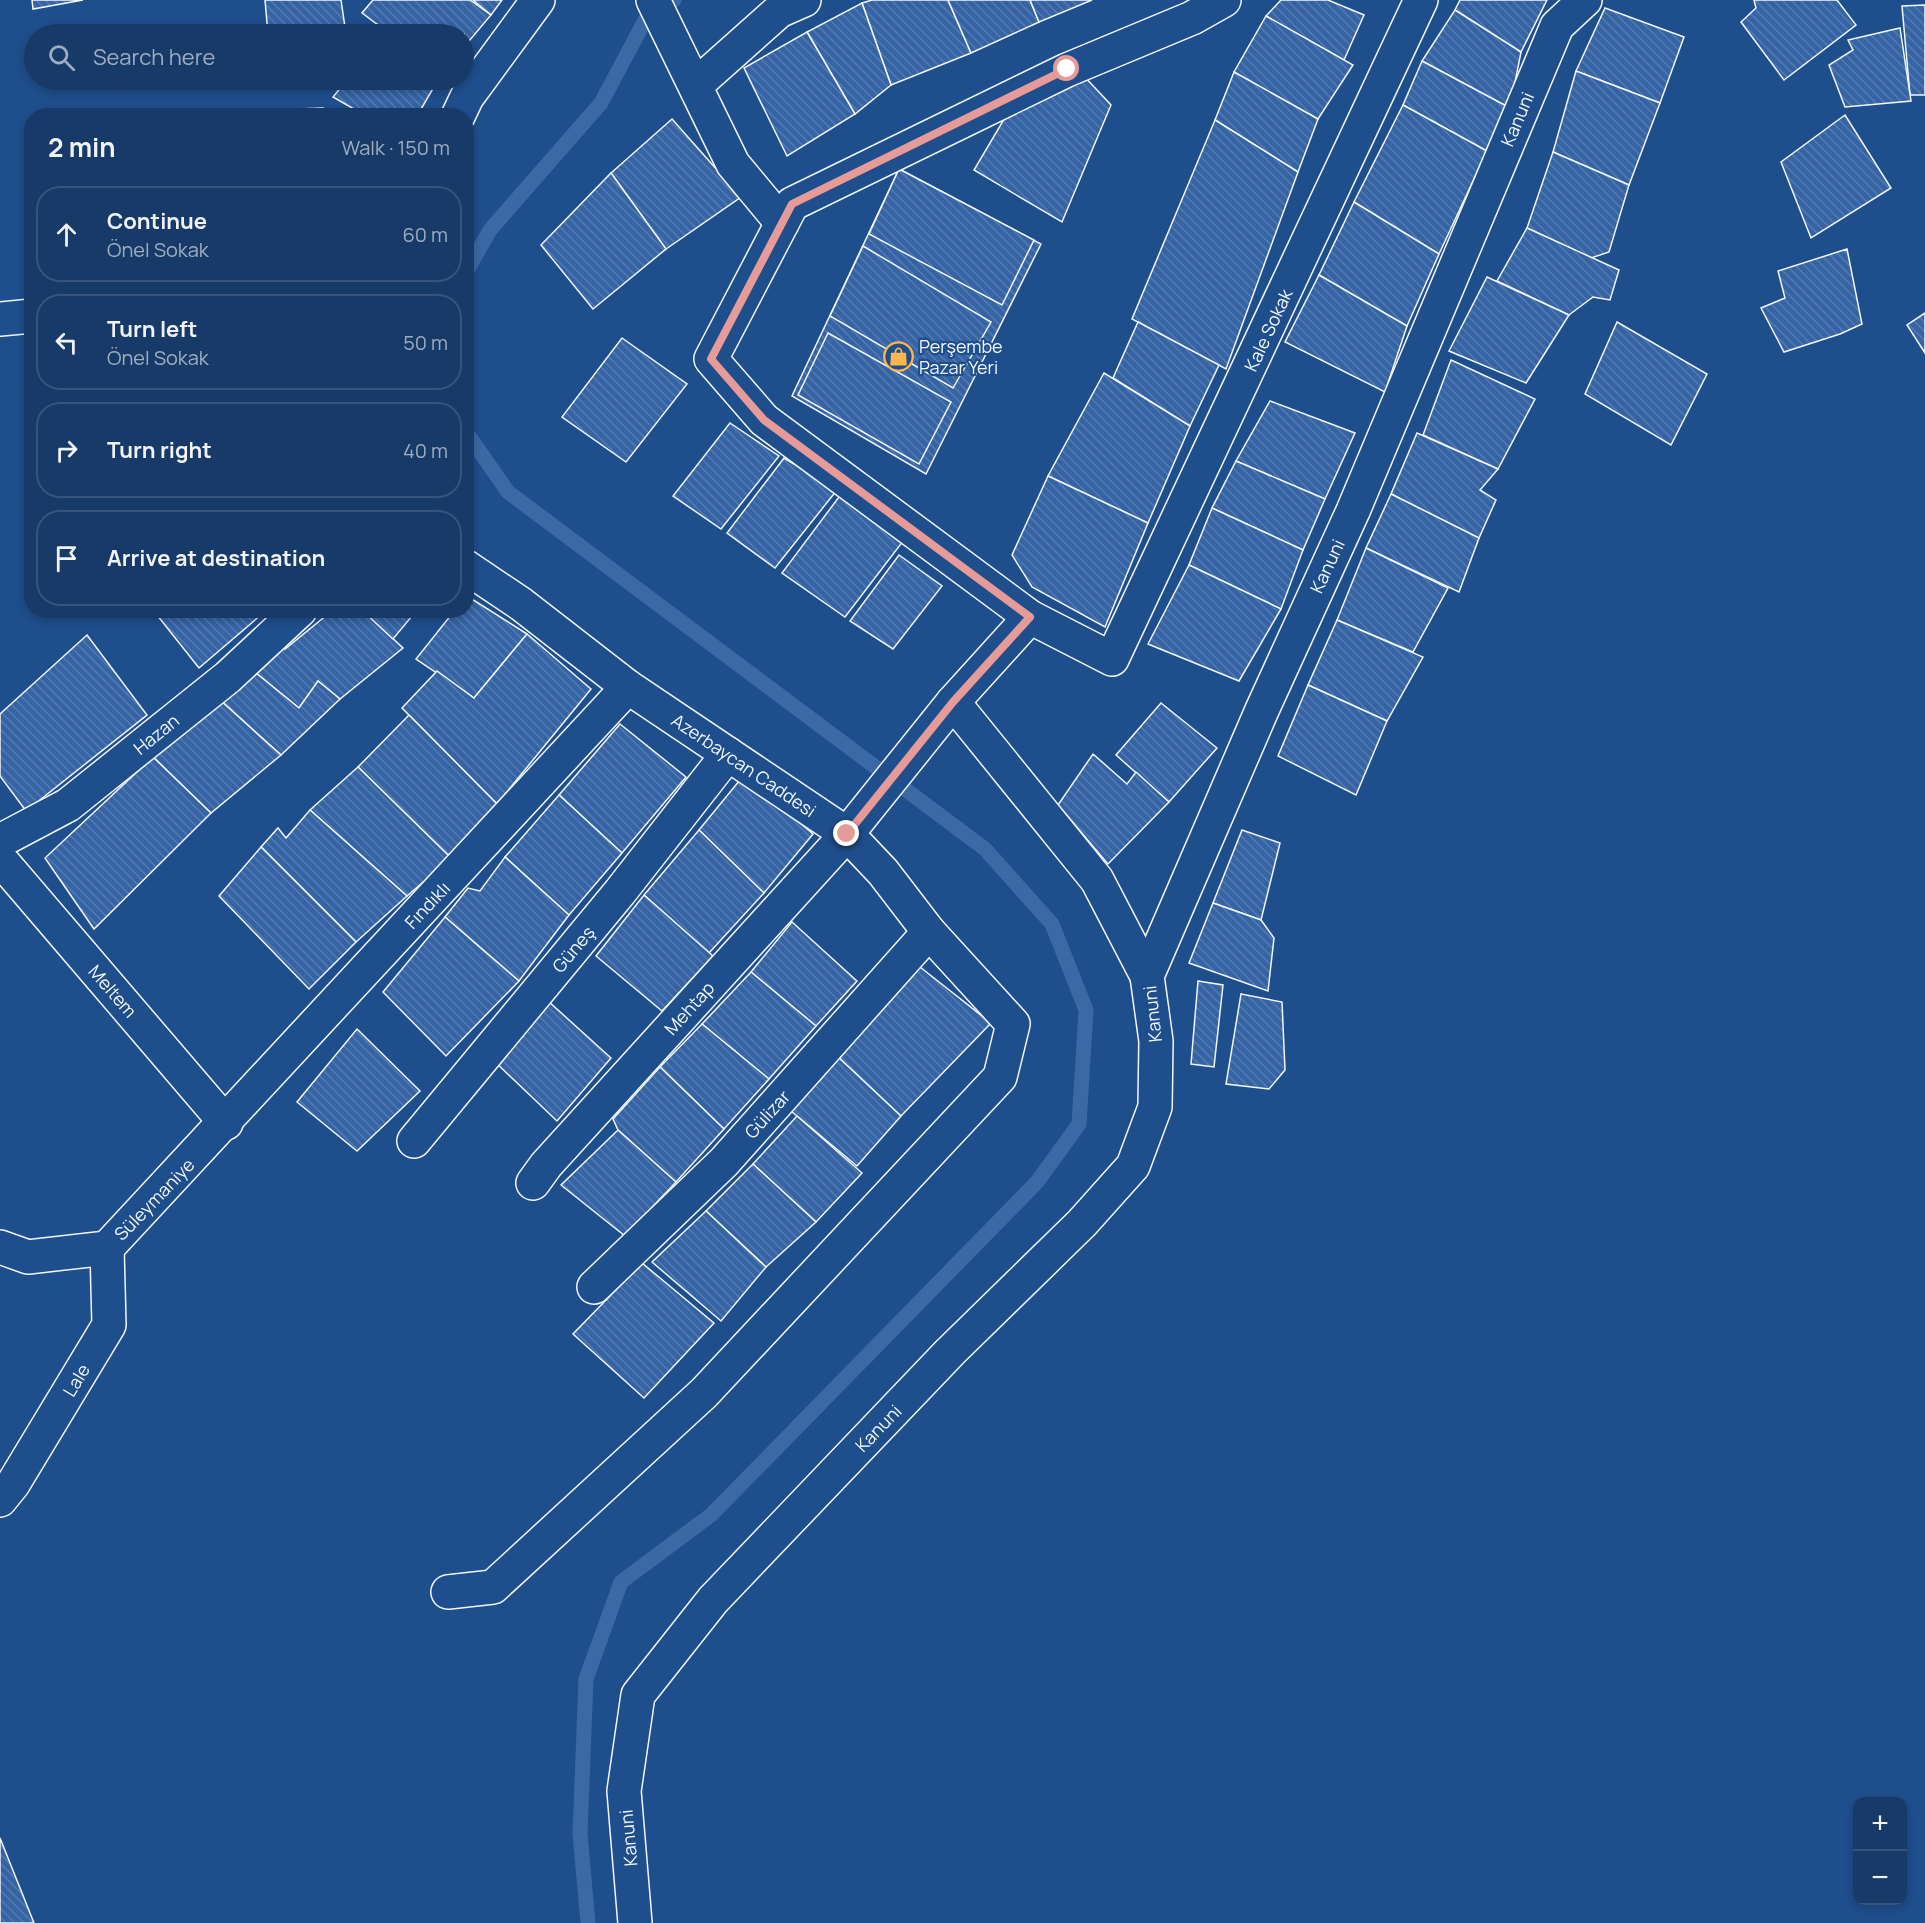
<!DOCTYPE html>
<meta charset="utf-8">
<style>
:root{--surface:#173a69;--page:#20416f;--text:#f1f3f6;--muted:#9eadc0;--line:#36547d}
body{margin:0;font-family:Manrope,sans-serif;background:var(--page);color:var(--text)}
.controls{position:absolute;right:18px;bottom:18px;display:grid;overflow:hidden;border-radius:12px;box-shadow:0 3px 9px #0003}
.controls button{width:54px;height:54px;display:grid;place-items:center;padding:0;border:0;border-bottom:2px solid var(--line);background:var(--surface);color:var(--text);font:30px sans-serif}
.stop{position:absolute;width:18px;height:18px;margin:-14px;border:4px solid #e69b98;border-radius:50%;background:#fff}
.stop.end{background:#e69b98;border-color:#fff;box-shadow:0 2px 6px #0008}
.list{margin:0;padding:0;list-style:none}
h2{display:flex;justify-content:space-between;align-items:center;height:78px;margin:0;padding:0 24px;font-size:26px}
h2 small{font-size:20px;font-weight:400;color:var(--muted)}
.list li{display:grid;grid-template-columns:39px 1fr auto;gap:18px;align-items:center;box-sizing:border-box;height:96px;margin:0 12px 12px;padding:0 12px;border:2px solid var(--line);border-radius:24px}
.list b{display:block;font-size:22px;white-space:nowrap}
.list p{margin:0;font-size:20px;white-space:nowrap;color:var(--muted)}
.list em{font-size:20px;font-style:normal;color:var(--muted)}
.icon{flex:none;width:33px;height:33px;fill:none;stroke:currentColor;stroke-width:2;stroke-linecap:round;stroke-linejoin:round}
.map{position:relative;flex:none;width:1925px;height:1923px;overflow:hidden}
.search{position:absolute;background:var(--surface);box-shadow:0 3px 9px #0003;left:24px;top:24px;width:450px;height:66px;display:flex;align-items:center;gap:15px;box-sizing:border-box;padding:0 21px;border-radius:33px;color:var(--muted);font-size:22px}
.panel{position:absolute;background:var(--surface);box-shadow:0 3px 9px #0003;left:24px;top:108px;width:450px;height:510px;border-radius:24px}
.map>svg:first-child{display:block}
</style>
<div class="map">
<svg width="1925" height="1923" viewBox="0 0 1925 1923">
<defs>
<pattern id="building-back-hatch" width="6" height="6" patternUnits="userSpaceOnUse" patternTransform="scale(1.5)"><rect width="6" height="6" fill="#3563a3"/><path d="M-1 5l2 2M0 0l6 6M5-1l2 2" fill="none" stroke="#537ab1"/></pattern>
</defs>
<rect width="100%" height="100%" fill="#1f4e8c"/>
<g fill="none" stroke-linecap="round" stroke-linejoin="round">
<g stroke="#3b69a3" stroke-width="15">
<polyline points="466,272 490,230 601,103 650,11 674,0"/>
<polyline points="466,432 508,492 985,849 1052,924 1086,1010 1079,1124 1037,1182 711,1515 621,1582 586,1679 580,1834 588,1923"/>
</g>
</g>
<g fill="url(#building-back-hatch)" stroke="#f2f6ff" stroke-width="1.5">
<polygon points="32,0 83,0 33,9"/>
<polygon points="265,0 341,0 346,34 268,34"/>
<polygon points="373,0 470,0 491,15 464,47 464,34 390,34 362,13"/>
<polygon points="473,0 502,0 491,15"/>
<polygon points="872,0 948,0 971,53 891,85 862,3"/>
<polygon points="948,0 1030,0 1039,22 971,53"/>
<polygon points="1030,0 1092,0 1039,22"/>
<polygon points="1281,0 1328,0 1364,15 1344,60 1266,16"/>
<polygon points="1460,0 1547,0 1521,52 1455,10"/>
<polygon points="1754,0 1837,0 1856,25 1784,80 1741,22 1756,8"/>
<polygon points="862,3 891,85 855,114 807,32"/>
<polygon points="1925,5 1925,95 1910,95 1902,6"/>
<polygon points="1605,8 1684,37 1660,103 1576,71"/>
<polygon points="1455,10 1521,52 1510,108 1422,61"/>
<polygon points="1266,16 1353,65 1318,119 1234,72"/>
<polygon points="377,24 390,34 372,34"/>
<polygon points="1900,28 1911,101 1845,107 1829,65 1853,50 1848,40"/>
<polygon points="807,32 855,114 787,156 744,68"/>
<polygon points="1422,61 1510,108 1487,151 1403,105"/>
<polygon points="1576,71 1660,103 1629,185 1553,152"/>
<polygon points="1234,72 1318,119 1298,172 1215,120"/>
<polygon points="1082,74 1111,105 1062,222 974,170 1010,109"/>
<polygon points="347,80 438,80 417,116 366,116 333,97"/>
<polygon points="1403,105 1487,151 1439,254 1354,202"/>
<polygon points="323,108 336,116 243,116 243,111"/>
<polygon points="1845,115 1891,188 1811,238 1781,162"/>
<polygon points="672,119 741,197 666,249 611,173"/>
<polygon points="1215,120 1298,172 1226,369 1132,319"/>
<polygon points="1553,152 1629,185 1609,252 1591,258 1527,228"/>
<polygon points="899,169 1041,244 926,474 792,396"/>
<polygon points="899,169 1034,240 1002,305 869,234"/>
<polygon points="611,173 666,249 593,309 541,245"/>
<polygon points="1354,202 1439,254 1407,326 1319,275"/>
<polygon points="1527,228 1619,270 1610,300 1593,297 1569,315 1497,281"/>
<polygon points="863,246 991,322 953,388 830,316"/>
<polygon points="1847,249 1862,324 1840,334 1784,352 1761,308 1785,298 1778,271"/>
<polygon points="1319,275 1407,326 1385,392 1285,342"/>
<polygon points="1487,277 1569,315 1526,383 1449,351"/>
<polygon points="1925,313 1925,353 1907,325"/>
<polygon points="1138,322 1219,365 1190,426 1113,378"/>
<polygon points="1617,322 1707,374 1671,445 1585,394"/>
<polygon points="828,333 951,402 919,464 798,395"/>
<polygon points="622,338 687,384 626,462 562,417"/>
<polygon points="1451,360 1535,399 1498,469 1423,435"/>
<polygon points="1104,373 1190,426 1148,523 1048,476"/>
<polygon points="1270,401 1355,433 1325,499 1236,461"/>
<polygon points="730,423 779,456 721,529 673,496"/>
<polygon points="1417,433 1498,469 1480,490 1496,500 1479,538 1391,494"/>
<polygon points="784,458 837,490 775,568 727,533"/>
<polygon points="1236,461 1325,499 1303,550 1212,508"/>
<polygon points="1048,476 1148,523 1105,627 1032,587 1012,555"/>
<polygon points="842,493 907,536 845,617 782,573"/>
<polygon points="1391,494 1479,538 1459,592 1366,548"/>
<polygon points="1212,508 1303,550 1281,609 1189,565"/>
<polygon points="1366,548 1448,588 1413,652 1337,620"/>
<polygon points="899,555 942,586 893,649 850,621"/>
<polygon points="1189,565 1281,609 1239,681 1148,644"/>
<polygon points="467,596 527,634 474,698 416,659 455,610 466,610"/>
<polygon points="153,610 259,610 262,614 199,668"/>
<polygon points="333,610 362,610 403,648 340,699 318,681 299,708 256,673 282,644 285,649"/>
<polygon points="362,610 417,610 393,639"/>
<polygon points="1337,620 1423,657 1387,721 1308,685"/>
<polygon points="527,634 591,689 497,804 402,708 437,671 474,698"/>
<polygon points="87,635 147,715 26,811 0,776 0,714"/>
<polygon points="256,673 299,708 318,681 340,699 281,755 220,700"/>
<polygon points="1308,685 1387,721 1356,795 1278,756"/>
<polygon points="220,700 281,755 211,813 153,757"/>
<polygon points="1161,703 1217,748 1169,802 1116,755"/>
<polygon points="409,715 497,804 451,858 358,767"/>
<polygon points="620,724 686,777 622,853 559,795"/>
<polygon points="1093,754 1127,784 1136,772 1169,802 1108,864 1058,805"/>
<polygon points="153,757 211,813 94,929 45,858"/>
<polygon points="358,767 451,858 407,896 310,810"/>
<polygon points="744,775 813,834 764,893 699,830"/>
<polygon points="559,795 622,853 569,915 505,857"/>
<polygon points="310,810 407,896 356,942 261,847 278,828 286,838"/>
<polygon points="699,830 764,893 709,953 644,895"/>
<polygon points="1242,830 1280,843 1261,920 1213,903"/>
<polygon points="261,847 356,942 309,989 219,896"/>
<polygon points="505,857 569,915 519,981 445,917 468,888 480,891"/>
<polygon points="644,895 713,956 662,1011 596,956"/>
<polygon points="1213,903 1261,920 1274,938 1268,991 1189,963"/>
<polygon points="445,917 519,981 446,1056 383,992"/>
<polygon points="792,922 857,981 816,1026 751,972"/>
<polygon points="920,967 991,1023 901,1116 837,1056"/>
<polygon points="751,972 816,1026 769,1079 702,1024"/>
<polygon points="1198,981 1223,985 1214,1067 1191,1064"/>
<polygon points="1241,994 1282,1002 1285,1070 1269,1089 1226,1084"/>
<polygon points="548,1001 611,1058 557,1121 493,1060"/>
<polygon points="702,1024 769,1079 724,1129 660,1067"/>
<polygon points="357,1029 420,1091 357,1151 297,1102"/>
<polygon points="837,1056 901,1116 857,1166 791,1111"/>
<polygon points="660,1067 724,1129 676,1182 618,1130 613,1119"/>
<polygon points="797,1116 862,1173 816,1222 753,1164"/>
<polygon points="618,1130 676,1182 625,1236 561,1185"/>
<polygon points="753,1164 816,1222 766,1267 706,1211"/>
<polygon points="706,1211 766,1267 721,1321 652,1262"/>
<polygon points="642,1263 714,1323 644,1398 573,1334"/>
<polygon points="0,1838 34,1923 0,1923"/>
</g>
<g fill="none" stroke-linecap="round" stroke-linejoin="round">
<defs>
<g id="street">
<polyline points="653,0 733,164 782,223"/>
<polyline points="1224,0 1192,18 1067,70 792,204 711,359 764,420 1030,617 1112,659 1421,0"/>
<polyline points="696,85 779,11 804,0"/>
<polyline points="458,116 467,97 538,0"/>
<polyline points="0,319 32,316"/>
<polyline points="953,702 1097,880 1147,976"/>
<polyline points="0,841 68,805 228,677 300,610"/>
<polyline points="0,859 226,1123"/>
<polyline points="414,1141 620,892 728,754"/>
<polyline points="533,1183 546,1165 847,834 953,702 1030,617"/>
<polyline points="0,1247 28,1257 107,1248 628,687"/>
<polyline points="594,1287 724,1162 929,932"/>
<polyline points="0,1500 13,1484 109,1325 107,1248"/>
<polyline points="448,1592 493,1587 704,1393 1000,1077 1013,1024 929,932 883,872 847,834 628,687 521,604 466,567"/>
</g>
<polyline id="secondary" points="635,1923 624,1791 638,1695 713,1600 950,1352 1082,1223 1133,1166 1155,1107 1156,1041 1147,976 1262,710 1353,511 1557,26 1585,0"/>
</defs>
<use href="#street" stroke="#f2f6ff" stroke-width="36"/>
<use href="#secondary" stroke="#f2f6ff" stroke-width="36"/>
<use href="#street" stroke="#1f4e8c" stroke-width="33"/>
<use href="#secondary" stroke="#1f4e8c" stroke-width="33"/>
</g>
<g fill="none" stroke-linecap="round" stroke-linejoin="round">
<polyline stroke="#e69b98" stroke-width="8" points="847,834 953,702 1030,617 764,420 711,359 792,204 1067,69"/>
</g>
<defs>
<symbol id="shop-ring" viewBox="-11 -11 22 22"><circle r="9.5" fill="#1f4e8c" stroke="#ffb74d" stroke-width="1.5"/><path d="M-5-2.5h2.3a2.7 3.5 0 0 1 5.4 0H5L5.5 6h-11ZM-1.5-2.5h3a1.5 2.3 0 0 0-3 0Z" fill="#ffb74d"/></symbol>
</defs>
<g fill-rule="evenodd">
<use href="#shop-ring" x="882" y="340" width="33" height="33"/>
</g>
<g text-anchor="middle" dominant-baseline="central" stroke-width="4.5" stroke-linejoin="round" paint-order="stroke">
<g font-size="18" fill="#f2f6ff" stroke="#1f4e8c">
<text transform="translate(1517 119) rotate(-67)">Kanuni</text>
<text transform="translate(1268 330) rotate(-65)">Kale Sokak</text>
<text transform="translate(1327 566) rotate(-65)">Kanuni</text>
<text transform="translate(156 734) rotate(-39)">Hazan</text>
<text transform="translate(744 765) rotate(34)">Azerbaycan Caddesi</text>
<text transform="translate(427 905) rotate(-47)">Fındıklı</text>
<text transform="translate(573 949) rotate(-50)">Güneş</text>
<text transform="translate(113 991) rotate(49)">Meltem</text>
<text transform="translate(689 1008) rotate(-48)">Mehtap</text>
<text transform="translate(1152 1014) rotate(-96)">Kanuni</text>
<text transform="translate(767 1114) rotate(-48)">Gülizar</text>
<text transform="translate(154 1199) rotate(-46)">Süleymaniye</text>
<text transform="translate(76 1380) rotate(-59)">Lale</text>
<text transform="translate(878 1428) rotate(-46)">Kanuni</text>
<text transform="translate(628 1838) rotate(-95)">Kanuni</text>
</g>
<g font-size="18" fill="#f2f6ff" stroke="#1f4e8c" text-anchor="start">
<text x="919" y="346">Perşembe<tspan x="919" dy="21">Pazar Yeri</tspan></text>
</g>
</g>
</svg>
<div class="controls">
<button>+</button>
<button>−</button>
</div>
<div class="stop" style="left:1067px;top:69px"></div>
<div class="stop end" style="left:847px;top:834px"></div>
<div class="search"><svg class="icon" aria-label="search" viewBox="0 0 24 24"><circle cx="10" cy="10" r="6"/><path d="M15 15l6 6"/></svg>Search here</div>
<section class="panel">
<h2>2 min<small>Walk · 150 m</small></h2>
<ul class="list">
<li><svg class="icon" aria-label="ahead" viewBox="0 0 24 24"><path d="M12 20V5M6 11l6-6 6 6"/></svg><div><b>Continue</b><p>Önel Sokak</p></div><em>60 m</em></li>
<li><svg class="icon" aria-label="left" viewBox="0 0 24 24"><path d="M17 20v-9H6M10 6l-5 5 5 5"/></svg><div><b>Turn left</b><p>Önel Sokak</p></div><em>50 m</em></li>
<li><svg class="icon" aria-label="right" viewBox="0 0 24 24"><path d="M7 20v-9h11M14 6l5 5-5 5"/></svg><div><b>Turn right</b></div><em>40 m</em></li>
<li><svg class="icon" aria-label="arrive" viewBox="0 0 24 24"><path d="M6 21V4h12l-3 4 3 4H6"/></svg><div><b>Arrive at destination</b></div></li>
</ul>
</section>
</div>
